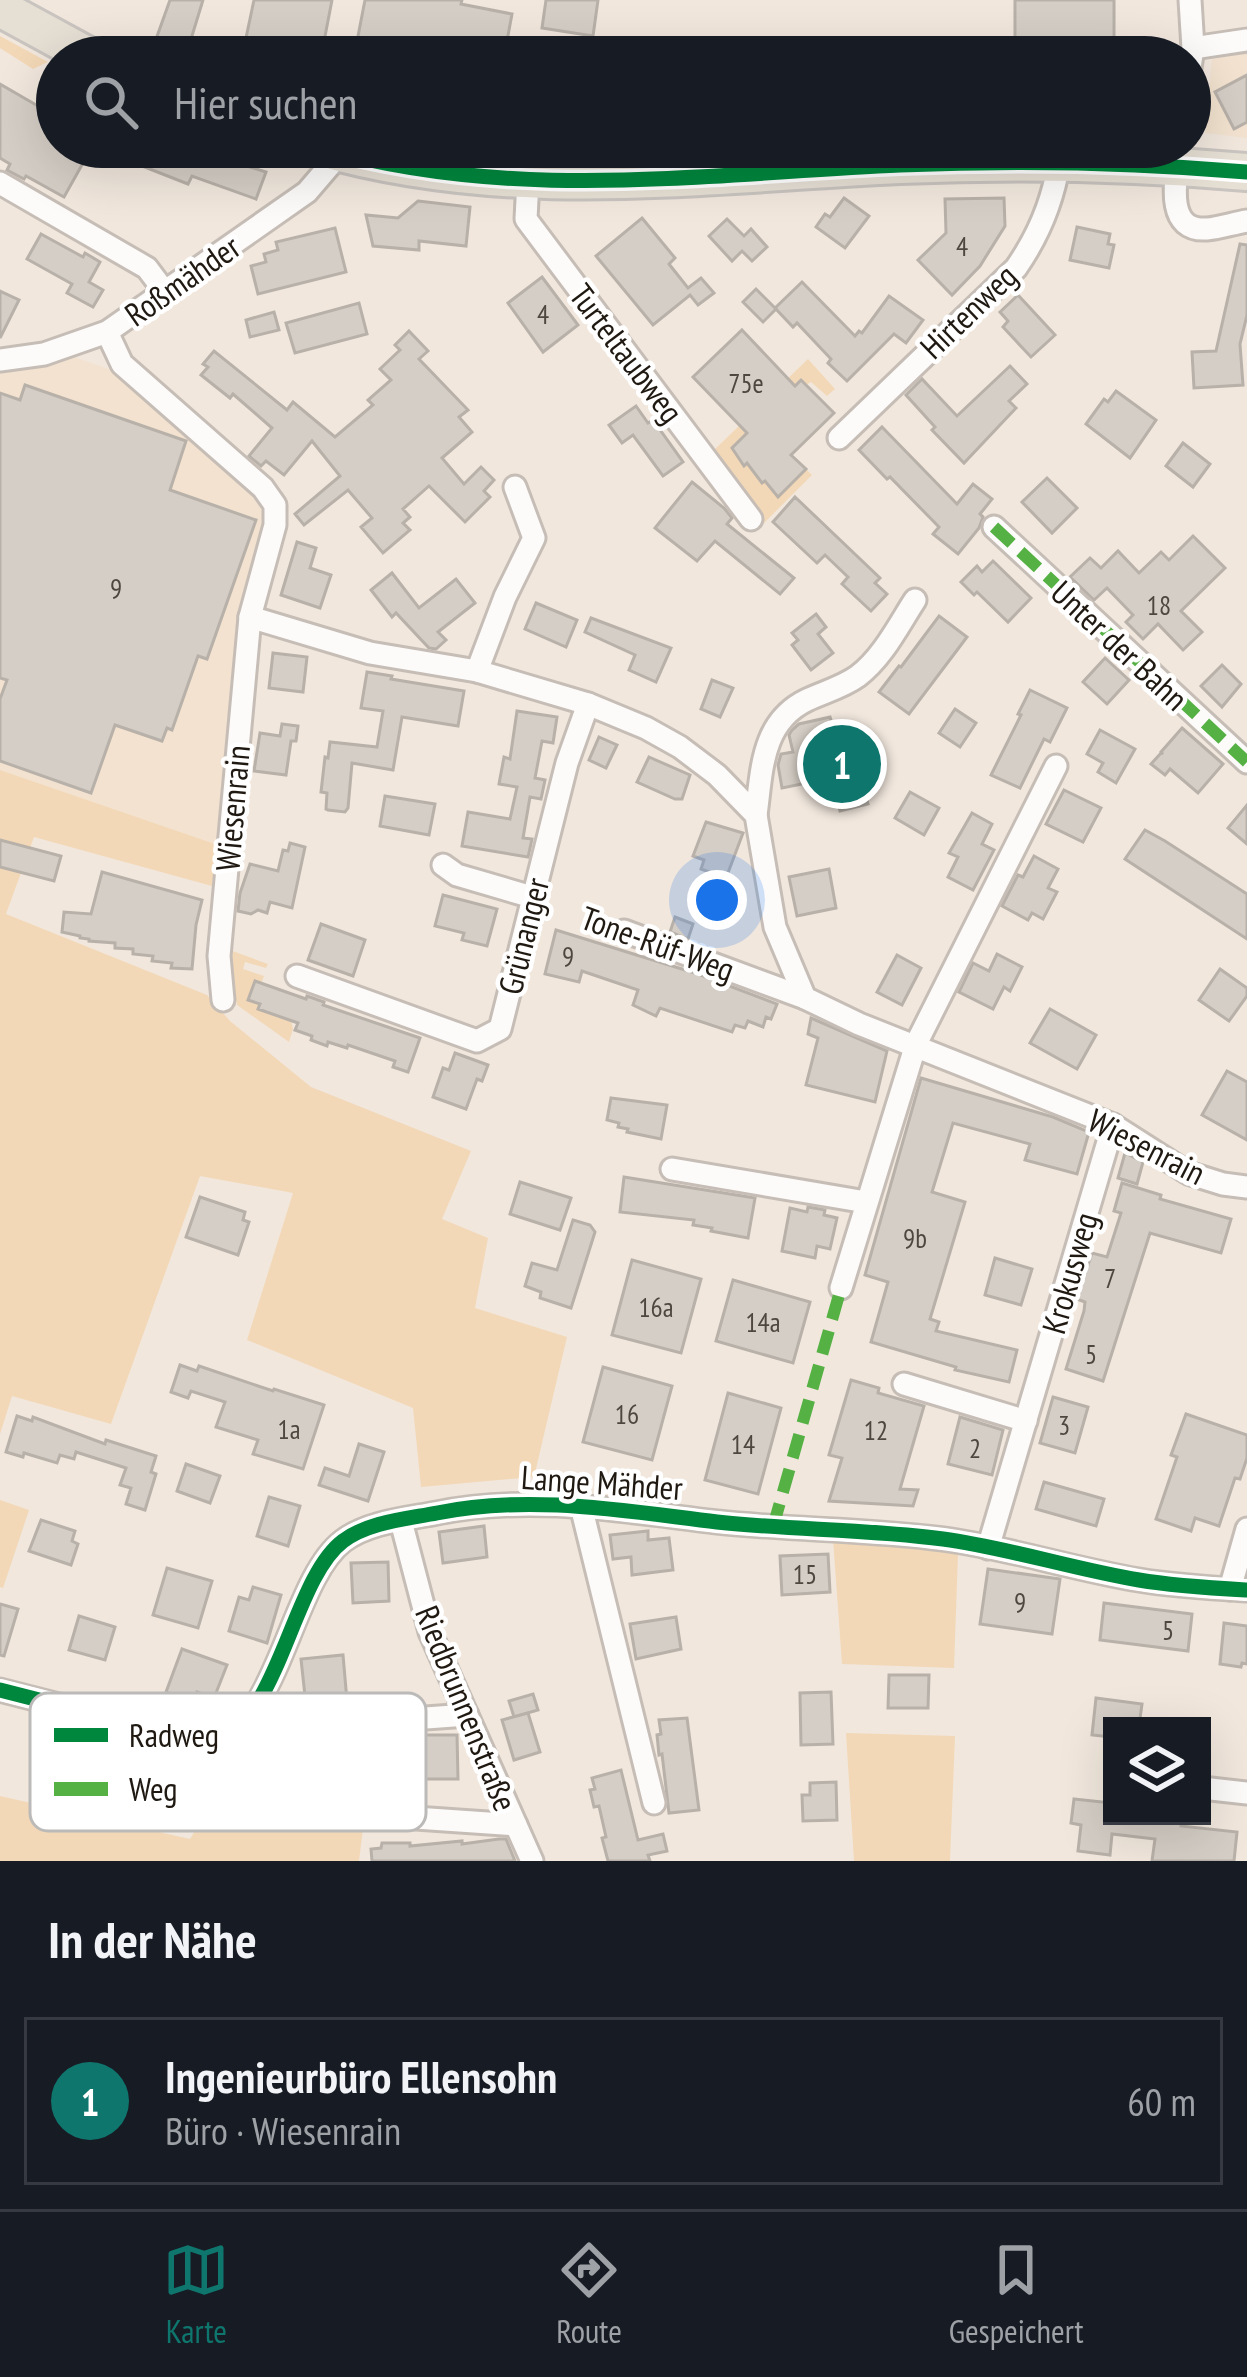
<!DOCTYPE html>
<html lang="de">
<meta charset="utf-8">
<style>
:root{--surface:#171b24;--page:#20242c;--text:#f1f3f6;--muted:#9ea1a6;--line:#363941;--accent:#0f766e}
body{margin:0;font-family:"PT Sans Narrow",sans-serif;background:var(--page);color:var(--text)}
.controls{position:absolute;right:36px;bottom:36px;display:grid;overflow:hidden;border-radius:0px;box-shadow:0 12px 48px #0002}
.controls button{width:108px;height:108px;display:grid;place-items:center;padding:0;border:0;border-bottom:3px solid var(--line);background:var(--surface);color:var(--text);font:60px sans-serif}
.you{position:absolute;left:717px;top:900px;width:42px;height:42px;margin:-30px;border:9px solid #fff;border-radius:50%;background:#1a73e8;box-shadow:0 0 0 18px #1a73e833}
.badge{display:grid;place-items:center;width:78px;height:78px;border-radius:50%;background:var(--accent);color:#fff;font-size:39px;font-weight:700}
.pin{position:absolute;translate:-50% -50%;border:6px solid #fff;box-shadow:0 3px 12px #0006}
.list{margin:0;padding:0;list-style:none}
h2{display:flex;justify-content:space-between;align-items:center;height:156px;margin:0;padding:0 48px;font-size:51px}
h2 small{font-size:39px;font-weight:400;color:var(--muted)}
.list li{display:grid;grid-template-columns:78px 1fr auto;gap:36px;align-items:center;box-sizing:border-box;height:168px;margin:0 24px 24px;padding:0 24px;border:3px solid var(--line);border-radius:0px}
.list b{display:block;font-size:45px;white-space:nowrap}
.list p{margin:0;font-size:39px;white-space:nowrap;color:var(--muted)}
.list em{font-size:39px;font-style:normal;color:var(--muted)}
.icon{flex:none;width:66px;height:66px;fill:none;stroke:currentColor;stroke-width:2;stroke-linecap:round;stroke-linejoin:round}
.map{position:relative;flex:none;width:1247px;height:1861px;overflow:hidden}
.search{position:absolute;background:var(--surface);box-shadow:0 12px 48px #0002;left:36px;right:36px;top:36px;height:132px;display:flex;align-items:center;gap:30px;box-sizing:border-box;padding:0 42px;border-radius:66px;color:var(--muted);font-size:45px}
.sheet{height:348px;background:var(--surface)}
nav{display:flex;justify-content:space-around;align-items:center;box-sizing:border-box;height:168px;border-top:3px solid var(--line);background:var(--surface);font-size:33px;color:var(--muted)}
nav a{display:grid;justify-items:center;gap:6px}
nav .on{color:var(--accent)}
.map>svg:first-child{display:block}
</style>
<div class="map">
<svg width="1247" height="1861" viewBox="0 0 1247 1861">
<rect width="100%" height="100%" fill="#f1e7dd"/>
<g fill="#f2e2cf">
<polygon points="1247,51 1247,138 1205,133 1212,59"/>
<polygon points="68,355 117,372 267,508 242,615 218,845 0,770 0,367"/>
</g>
<g fill="#f3d8b7">
<polygon points="0,36 48,62 33,69 0,48"/>
<polygon points="808,359 835,389 827,396 811,382 806,385 801,380 732,448 778,497 806,469 812,475 763,524 710,454"/>
<polygon points="0,770 218,845 212,886 34,837 6,914 207,995 230,1021 311,1087 471,1151 442,1219 488,1238 475,1308 567,1337 534,1477 421,1487 413,1408 247,1340 293,1193 200,1176 111,1424 12,1396 0,1434"/>
<polygon points="227,949 268,964 266,968 245,962 243,969 264,976 261,984 255,982 249,1000 260,1004 259,1009 291,1020 293,1029 289,1042 237,1005"/>
<polygon points="0,1500 29,1510 3,1588 0,1587"/>
<polygon points="833,1539 898,1541 958,1554 954,1668 842,1664"/>
<polygon points="846,1733 955,1736 950,1861 854,1861"/>
<polygon points="0,1796 190,1839 213,1801 364,1820 359,1861 0,1861"/>
</g>
<g fill="#d5cec6" stroke="#b8b1a9" stroke-width="3">
<polygon points="170,0 203,0 187,52 155,42"/>
<polygon points="254,0 332,0 321,57 242,57"/>
<polygon points="365,0 462,0 461,4 512,14 504,57 354,57"/>
<polygon points="546,0 598,0 593,36 542,28"/>
<polygon points="1015,0 1114,0 1114,57 1033,57 1033,54 1015,53"/>
<polygon points="853,41 854,57 804,57 804,44"/>
<polygon points="1247,75 1247,122 1234,129 1215,92"/>
<polygon points="0,84 57,117 57,147 92,147 64,197 26,176 24,179 7,170 10,164 0,158"/>
<polygon points="94,147 187,147 266,172 256,199 192,176 188,184"/>
<polygon points="844,198 869,216 845,248 816,227 825,214 830,217"/>
<polygon points="1004,198 1005,226 980,266 952,295 918,260 946,233 945,199"/>
<polygon points="418,201 470,207 466,246 419,241 419,250 373,246 366,215 398,218"/>
<polygon points="642,218 675,258 669,264 688,288 701,278 714,293 698,305 690,295 653,325 596,256"/>
<polygon points="727,219 744,236 751,229 767,247 752,261 742,251 732,261 709,236"/>
<polygon points="1077,227 1110,234 1108,244 1114,245 1109,268 1070,260"/>
<polygon points="335,228 346,272 258,294 251,266 266,262 264,254 278,250 276,242"/>
<polygon points="41,234 83,257 85,253 100,262 89,282 103,290 93,307 67,293 72,284 27,259"/>
<polygon points="1240,244 1247,245 1247,315 1240,344 1243,385 1194,388 1192,352 1216,351"/>
<polygon points="542,277 578,325 543,352 508,303"/>
<polygon points="802,282 855,336 859,331 862,333 889,296 923,320 906,343 894,334 847,381 828,363 831,359 797,323 793,327 775,308"/>
<polygon points="756,289 776,309 763,322 743,302"/>
<polygon points="0,291 19,300 0,338"/>
<polygon points="1018,295 1055,335 1031,357 1003,327 1008,321 1000,312"/>
<polygon points="359,303 367,334 295,353 286,323"/>
<polygon points="274,312 279,330 250,337 246,320"/>
<polygon points="742,330 795,386 801,380 834,413 791,455 806,469 778,497 765,481 762,483 747,463 744,466 732,448 747,433 693,377"/>
<polygon points="409,331 428,351 419,359 468,410 459,417 472,432 442,458 464,484 481,467 494,480 484,491 490,497 465,522 429,486 403,509 410,517 403,523 410,530 383,553 361,527 372,518 348,490 304,525 295,514 340,476 312,441 284,475 266,461 261,466 249,456 272,428 233,394 230,398 201,375 208,367 203,364 214,351 287,410 293,402 335,437 373,405 368,400 391,380 380,369 400,350 395,345"/>
<polygon points="1010,366 1027,384 1009,401 1016,408 964,463 932,430 935,427 906,395 922,379 957,416"/>
<polygon points="25,385 186,441 170,490 256,520 207,659 198,656 172,730 167,728 162,741 115,725 91,793 0,761 0,699 7,680 0,678 0,393 20,400"/>
<polygon points="1116,391 1156,420 1130,458 1086,424 1104,399 1108,402"/>
<polygon points="636,406 648,423 653,420 683,462 663,476 633,435 622,443 609,425"/>
<polygon points="882,427 957,504 973,484 992,499 980,514 983,517 979,528 958,554 933,534 939,527 890,477 887,479 859,450"/>
<polygon points="1183,443 1210,464 1193,487 1166,466"/>
<polygon points="1047,478 1077,508 1052,533 1022,502"/>
<polygon points="692,482 724,508 732,518 727,524 794,578 780,594 715,541 697,561 655,528"/>
<polygon points="795,497 880,578 875,583 887,594 871,611 842,584 848,577 825,555 817,563 773,522"/>
<polygon points="1193,536 1225,568 1181,611 1202,632 1183,650 1158,624 1143,639 1126,622 1133,615 1107,588 1094,600 1070,577 1090,558 1101,568 1118,551 1139,573 1161,552 1169,560"/>
<polygon points="297,542 316,548 310,568 331,575 320,608 281,595"/>
<polygon points="993,561 1031,598 1008,622 977,592 974,595 961,582 977,566 982,572"/>
<polygon points="392,573 419,608 456,579 475,603 438,632 446,640 436,649 429,648 396,613 392,617 371,590"/>
<polygon points="536,603 577,620 566,647 525,629"/>
<polygon points="816,614 826,627 818,634 833,653 811,670 792,645 798,640 792,633"/>
<polygon points="939,616 967,637 909,714 879,692 899,666 901,667"/>
<polygon points="591,618 671,648 656,682 629,670 635,655 585,632"/>
<polygon points="273,653 307,657 303,692 269,688"/>
<polygon points="1105,658 1129,680 1107,704 1083,682"/>
<polygon points="1222,665 1241,684 1222,707 1201,686"/>
<polygon points="367,672 392,676 391,679 464,691 458,726 402,717 393,770 352,763 348,808 345,812 328,810 326,809 327,793 321,792 325,757 328,758 330,742 377,747 383,711 361,708"/>
<polygon points="712,680 733,688 720,717 701,709"/>
<polygon points="1030,690 1067,708 1050,742 1044,739 1020,788 991,775 1021,715 1018,714"/>
<polygon points="955,709 976,723 960,747 939,733"/>
<polygon points="517,711 557,717 553,743 542,741 535,778 545,780 541,799 530,797 523,838 532,839 528,857 462,846 468,812 510,819 517,787 499,784 504,757 510,759"/>
<polygon points="830,717 841,753 854,750 868,804 840,811 831,778 782,788 778,765 781,754 793,752 789,735 792,730 799,724"/>
<polygon points="282,724 298,726 296,741 291,741 286,775 254,771 260,733 280,736"/>
<polygon points="1182,728 1223,764 1198,793 1170,769 1165,775 1151,764 1161,753 1163,754 1161,752"/>
<polygon points="1100,730 1135,749 1116,783 1098,772 1103,763 1087,754"/>
<polygon points="599,737 617,745 606,768 589,760"/>
<polygon points="649,757 690,775 682,799 675,799 637,782"/>
<polygon points="1064,790 1101,808 1083,842 1046,824"/>
<polygon points="910,792 939,808 924,835 895,818"/>
<polygon points="385,796 435,804 429,835 380,826"/>
<polygon points="1247,805 1247,844 1228,828"/>
<polygon points="972,813 992,824 982,844 994,850 973,890 948,877 958,857 949,853"/>
<polygon points="706,822 743,833 726,878 701,869 704,860 693,856"/>
<polygon points="1145,830 1165,841 1247,894 1247,939 1125,859"/>
<polygon points="0,840 61,856 54,881 0,867"/>
<polygon points="290,843 305,847 292,908 270,902 267,913 258,910 251,914 238,911 240,893 250,864 278,871 283,850 288,851"/>
<polygon points="1034,856 1058,869 1048,888 1057,892 1043,919 1032,913 1028,920 1002,906 1018,875 1023,877"/>
<polygon points="829,869 836,908 797,916 789,877"/>
<polygon points="102,872 202,900 196,925 192,969 171,968 172,963 152,961 153,956 133,954 133,949 115,948 115,943 89,941 89,939 80,938 80,936 62,932 64,912 91,914"/>
<polygon points="443,895 497,909 487,946 462,940 464,933 435,926"/>
<polygon points="675,917 693,924 688,939 670,932"/>
<polygon points="321,924 365,940 353,976 308,960"/>
<polygon points="556,930 698,974 777,1004 771,1019 766,1017 763,1027 748,1021 745,1028 735,1025 732,1032 660,1008 656,1016 633,1005 638,990 582,971 579,982 545,974"/>
<polygon points="997,954 1022,967 1010,991 1004,987 993,1009 959,992 973,963 989,971"/>
<polygon points="897,955 921,968 902,1005 877,992"/>
<polygon points="1220,969 1247,988 1247,996 1229,1021 1199,1000"/>
<polygon points="255,981 306,999 307,996 324,1002 323,1005 420,1038 408,1072 393,1067 395,1061 348,1045 347,1048 328,1042 327,1046 311,1040 312,1036 295,1030 298,1023 258,1009 260,1004 248,1000"/>
<polygon points="1050,1009 1096,1035 1077,1069 1030,1043"/>
<polygon points="811,1018 887,1051 875,1102 806,1085 818,1038 808,1034"/>
<polygon points="455,1053 488,1065 482,1081 477,1079 466,1109 433,1097 443,1068 449,1070"/>
<polygon points="1227,1071 1247,1082 1247,1140 1202,1115"/>
<polygon points="921,1078 1053,1117 1089,1132 1077,1174 1025,1160 1030,1144 953,1123 932,1192 965,1202 930,1319 939,1322 936,1331 1017,1350 1009,1382 955,1370 956,1367 871,1342 888,1282 865,1275"/>
<polygon points="611,1098 667,1105 661,1139 627,1132 628,1129 618,1127 619,1123 607,1120"/>
<polygon points="1125,1153 1143,1162 1137,1184 1118,1178"/>
<polygon points="624,1177 755,1198 748,1238 711,1231 712,1228 693,1225 694,1220 620,1212"/>
<polygon points="520,1182 571,1198 560,1230 510,1214"/>
<polygon points="1122,1183 1161,1195 1160,1199 1231,1219 1221,1253 1150,1233 1103,1381 1066,1369 1084,1311 1085,1302 1077,1299 1078,1295 1092,1253 1107,1257 1121,1213 1114,1211"/>
<polygon points="200,1197 245,1212 243,1220 249,1222 238,1255 186,1237"/>
<polygon points="808,1207 825,1210 824,1215 837,1218 830,1249 817,1246 815,1258 782,1251 790,1208 807,1212"/>
<polygon points="573,1220 590,1225 595,1232 571,1308 540,1298 541,1292 525,1286 532,1263 557,1270"/>
<polygon points="995,1258 1032,1269 1021,1305 985,1295"/>
<polygon points="632,1260 701,1279 681,1353 612,1335"/>
<polygon points="733,1280 810,1302 793,1363 716,1341"/>
<polygon points="180,1365 197,1371 199,1366 273,1391 274,1389 324,1405 303,1469 253,1454 258,1440 216,1427 225,1402 191,1391 188,1398 171,1392"/>
<polygon points="603,1367 672,1386 652,1460 583,1442"/>
<polygon points="851,1380 879,1388 878,1393 924,1406 900,1489 918,1490 913,1506 829,1501 842,1458 829,1455"/>
<polygon points="728,1393 781,1408 758,1494 705,1480"/>
<polygon points="1053,1397 1088,1407 1075,1453 1040,1443"/>
<polygon points="1186,1414 1247,1435 1247,1458 1240,1479 1235,1478 1219,1526 1195,1518 1191,1531 1156,1519 1177,1457 1171,1455"/>
<polygon points="17,1416 32,1421 33,1417 105,1444 106,1440 156,1456 151,1472 156,1474 145,1510 126,1504 131,1488 120,1485 126,1468 76,1452 74,1459 60,1455 57,1463 24,1453 23,1457 6,1452"/>
<polygon points="960,1417 1003,1430 992,1475 948,1464"/>
<polygon points="359,1444 384,1452 368,1501 319,1485 325,1468 349,1476"/>
<polygon points="186,1464 220,1476 210,1503 177,1491"/>
<polygon points="1044,1482 1104,1499 1096,1526 1036,1509"/>
<polygon points="269,1497 300,1506 288,1546 257,1536"/>
<polygon points="41,1520 75,1531 72,1541 78,1544 71,1565 29,1551"/>
<polygon points="484,1526 487,1557 443,1563 439,1532"/>
<polygon points="648,1531 648,1540 669,1538 673,1570 632,1575 631,1557 613,1559 610,1535"/>
<polygon points="828,1554 830,1592 782,1595 780,1556"/>
<polygon points="388,1562 389,1601 353,1603 351,1563"/>
<polygon points="167,1568 212,1581 198,1628 153,1615"/>
<polygon points="988,1569 1060,1579 1052,1634 980,1624"/>
<polygon points="253,1587 281,1595 267,1643 229,1631 239,1597 249,1600"/>
<polygon points="1104,1603 1192,1614 1188,1651 1100,1640"/>
<polygon points="0,1604 18,1609 4,1656 0,1655"/>
<polygon points="79,1616 115,1627 105,1660 69,1650"/>
<polygon points="676,1617 681,1649 636,1659 630,1624"/>
<polygon points="1224,1623 1247,1626 1247,1664 1242,1663 1241,1667 1220,1664"/>
<polygon points="182,1649 227,1665 214,1698 197,1692 194,1702 166,1692"/>
<polygon points="343,1655 347,1701 306,1705 301,1659"/>
<polygon points="889,1675 929,1675 928,1708 888,1708"/>
<polygon points="831,1692 833,1744 801,1745 800,1693"/>
<polygon points="533,1694 538,1710 514,1717 509,1701"/>
<polygon points="1096,1698 1142,1704 1139,1726 1112,1726 1112,1737 1092,1735"/>
<polygon points="528,1713 540,1752 514,1760 502,1720"/>
<polygon points="687,1718 699,1810 669,1813 662,1754 659,1755 657,1735 661,1734 659,1720"/>
<polygon points="420,1735 457,1735 458,1779 420,1779"/>
<polygon points="621,1770 638,1840 663,1834 667,1851 648,1855 650,1861 608,1861 602,1838 606,1837 599,1806 594,1807 590,1790 595,1789 592,1778"/>
<polygon points="836,1782 837,1820 803,1821 802,1795 810,1795 810,1783"/>
<polygon points="1074,1799 1112,1803 1112,1816 1182,1816 1181,1826 1237,1832 1234,1861 1152,1861 1155,1839 1112,1834 1110,1855 1078,1851 1081,1825 1071,1823"/>
<polygon points="499,1839 506,1839 515,1861 372,1861 371,1849 381,1848 382,1843 410,1843 410,1846 462,1841 462,1844"/>
</g>
<g fill="none" stroke-linecap="round" stroke-linejoin="round">
<defs>
<g id="street">
<polyline points="1190,0 1193,48 1190,68"/>
<polyline points="1193,48 1247,40"/>
<path d="M1180,147C1177,173 1162,232 1207,229C1220,228 1234,223 1247,221"/>
<polyline points="528,180 526,219 751,519"/>
<polyline points="0,183 147,268 165,292"/>
<polyline points="107,332 122,364 263,488 275,505 275,525 250,617 219,956 223,1000"/>
<polyline points="0,360 44,354 107,332 307,192 331,164 334,152"/>
<path d="M839,438L1016,268C1039,235 1053,201 1059,162"/>
<polyline points="994,527 1247,762"/>
<polyline points="250,617 370,653 477,671 588,704 646,728 680,747 717,775 756,815 775,927 805,998 859,1024 1113,1125 1188,1173 1223,1184 1247,1187"/>
<polyline points="477,671 505,597 534,538 515,487"/>
<path d="M756,815C762,771 761,722 807,700C824,692 843,687 858,676C883,657 898,626 915,600"/>
<polyline points="443,865 457,875 532,897"/>
<polyline points="624,931 805,998"/>
<polyline points="297,976 477,1041 500,1029 567,763 588,704"/>
<polyline points="672,1169 866,1202"/>
<polyline points="841,1288 916,1044 1056,766"/>
<polyline points="904,1384 1026,1421"/>
<polyline points="581,1506 654,1803"/>
<polyline points="401,1521 430,1632 532,1861"/>
<polyline points="988,1548 1113,1125"/>
<polyline points="1230,1589 1247,1529"/>
<path d="M0,1690C47,1702 94,1714 141,1726C162,1731 190,1742 212,1739C278,1729 291,1580 343,1541C368,1522 406,1519 437,1513C531,1494 624,1511 717,1522C792,1530 868,1529 943,1539C1009,1548 1073,1569 1139,1580C1174,1586 1211,1588 1247,1590"/>
<polyline points="243,1724 274,1729 467,1715"/>
<polyline points="1202,1788 1247,1793"/>
<polyline points="357,1814 516,1825"/>
</g>
<g id="primary">
<polyline points="0,8 90,57"/>
<path d="M318,147C514,203 701,174 900,165C1016,160 1131,162 1247,172"/>
</g>
</defs>
<use href="#street" stroke="#c6beb6" stroke-width="27"/>
<use href="#primary" stroke="#c9c4bf" stroke-width="42"/>
<use href="#street" stroke="#fdfbfa" stroke-width="21"/>
<use href="#primary" stroke="#e6dfd4" stroke-width="36"/>
<g stroke="#55b144" stroke-width="12" stroke-dasharray="24 12" stroke-linecap="butt">
<polyline points="994,527 1247,762"/>
<polyline points="773,1527 841,1288"/>
</g>
<defs>
<g id="cycleway">
<path d="M318,147C514,203 701,174 900,165C1016,160 1131,162 1247,172"/>
<path d="M0,1690C47,1702 94,1714 141,1726C162,1731 190,1742 212,1739C278,1729 291,1580 343,1541C368,1522 406,1519 437,1513C531,1494 624,1511 717,1522C792,1530 868,1529 943,1539C1009,1548 1073,1569 1139,1580C1174,1586 1211,1588 1247,1590"/>
</g>
</defs>
<use href="#cycleway" stroke="#fff" stroke-width="22"/>
<use href="#cycleway" stroke="#00873e" stroke-width="15"/>
</g>
<g text-anchor="middle" dominant-baseline="central" stroke-width="9" stroke-linejoin="round" paint-order="stroke">
<g font-size="27" fill="#4e4740">
<text x="962" y="246">4</text>
<text x="543" y="314">4</text>
<text x="746" y="383">75e</text>
<text x="116" y="588">9</text>
<text x="1159" y="605">18</text>
<text x="568" y="956">9</text>
<text x="915" y="1238">9b</text>
<text x="1110" y="1278">7</text>
<text x="656" y="1307">16a</text>
<text x="763" y="1322">14a</text>
<text x="1091" y="1354">5</text>
<text x="627" y="1414">16</text>
<text x="1064" y="1425">3</text>
<text x="289" y="1429">1a</text>
<text x="876" y="1430">12</text>
<text x="743" y="1444">14</text>
<text x="975" y="1448">2</text>
<text x="805" y="1574">15</text>
<text x="1020" y="1602">9</text>
<text x="1168" y="1630">5</text>
</g>
<g font-size="33" fill="#1f1912" stroke="#fff">
<text transform="translate(182 280) rotate(-35)">Roßmähder</text>
<text transform="translate(968 311) rotate(-44)">Hirtenweg</text>
<text transform="translate(627 353) rotate(53)">Turteltaubweg</text>
<text transform="translate(1120 645) rotate(43)">Unter der Bahn</text>
<text transform="translate(232 808) rotate(-85)">Wiesenrain</text>
<text transform="translate(523 936) rotate(-76)">Grünanger</text>
<text transform="translate(658 943) rotate(20)">Tone-Rüf-Weg</text>
<text transform="translate(1147 1146) rotate(27)">Wiesenrain</text>
<text transform="translate(1069 1273) rotate(-74)">Krokusweg</text>
<text transform="translate(602 1482) rotate(4)">Lange Mähder</text>
<text transform="translate(467 1708) rotate(68)">Riedbrunnenstraße</text>
</g>
</g>
<rect x="30" y="1693" width="396" height="138" rx="18" fill="#fff" stroke="#bcbab8" stroke-width="3"/>
<rect x="54" y="1728" width="54" height="14" fill="#00873e"/>
<rect x="54" y="1782" width="54" height="14" fill="#55b144"/>
<g font-size="33" fill="#1f1912">
<text x="129" y="1747">Radweg</text>
<text x="129" y="1801">Weg</text>
</g>
</svg>
<div class="controls">
<button><svg class="icon" aria-label="layers" viewBox="0 0 24 24"><path d="M12 4l9 5-9 5-9-5zM3 14l9 5 9-5"/></svg></button>
</div>
<div class="you"></div>
<div class="pin badge" style="left:842px;top:764px">1</div>
<div class="search"><svg class="icon" aria-label="search" viewBox="0 0 24 24"><circle cx="10" cy="10" r="6"/><path d="M15 15l6 6"/></svg>Hier suchen</div>
</div>
<section class="sheet">
<h2>In der Nähe<small></small></h2>
<ul class="list">
<li><span class="badge">1</span><div><b>Ingenieurbüro Ellensohn</b><p>Büro · Wiesenrain</p></div><em>60 m</em></li>
</ul>
</section>
<nav>
<a class="on"><svg class="icon" aria-label="map" viewBox="0 0 24 24"><path d="M3 6l6-2 6 2 6-2v14l-6 2-6-2-6 2zM9 4v14M15 6v14"/></svg>Karte</a>
<a><svg class="icon" aria-label="directions" viewBox="0 0 24 24"><path d="M12 3l9 9-9 9-9-9zM9 14v-3h6M13 9l2 2-2 2"/></svg>Route</a>
<a><svg class="icon" aria-label="saved" viewBox="0 0 24 24"><path d="M7 4h10v16l-5-4-5 4z"/></svg>Gespeichert</a>
</nav>
